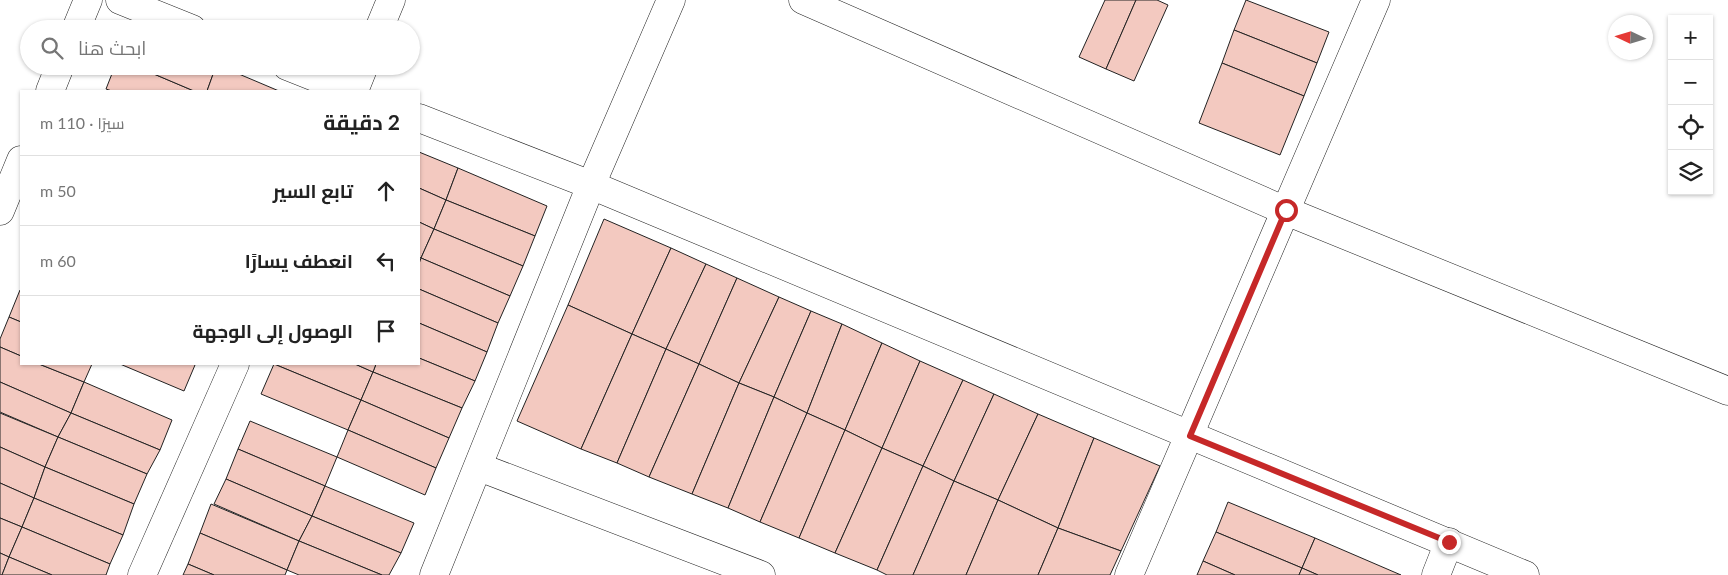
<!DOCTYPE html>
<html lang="ar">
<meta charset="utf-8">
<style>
:root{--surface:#fff;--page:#f2f2f2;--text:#222;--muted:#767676;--line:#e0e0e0}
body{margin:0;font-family:Lato,Cairo,sans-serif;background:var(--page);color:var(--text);direction:rtl}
.controls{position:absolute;right:15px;top:15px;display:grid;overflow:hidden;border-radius:0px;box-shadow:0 1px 4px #0004}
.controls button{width:45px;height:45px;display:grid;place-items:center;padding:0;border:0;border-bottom:1px solid var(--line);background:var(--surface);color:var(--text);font:25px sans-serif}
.compass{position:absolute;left:1608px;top:15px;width:45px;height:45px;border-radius:50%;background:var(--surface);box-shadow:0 1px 4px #0004;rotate:274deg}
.stop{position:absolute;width:15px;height:15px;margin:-11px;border:4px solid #c62828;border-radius:50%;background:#fff}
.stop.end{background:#c62828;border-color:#fff;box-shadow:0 1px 5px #0008}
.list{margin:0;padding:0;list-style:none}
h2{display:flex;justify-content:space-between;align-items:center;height:65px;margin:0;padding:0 20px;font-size:21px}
h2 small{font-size:16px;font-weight:400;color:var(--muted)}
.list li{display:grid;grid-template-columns:32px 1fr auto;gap:15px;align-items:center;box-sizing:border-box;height:70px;padding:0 20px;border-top:1px solid var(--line)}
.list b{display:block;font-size:19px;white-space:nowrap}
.list em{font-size:16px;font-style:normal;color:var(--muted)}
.icon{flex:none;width:28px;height:28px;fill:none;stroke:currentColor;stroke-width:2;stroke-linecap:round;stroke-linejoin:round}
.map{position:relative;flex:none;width:1728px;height:575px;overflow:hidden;direction:ltr}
.search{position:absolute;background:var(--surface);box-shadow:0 1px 4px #0004;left:20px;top:20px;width:400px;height:55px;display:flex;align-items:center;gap:12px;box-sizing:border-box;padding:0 18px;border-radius:28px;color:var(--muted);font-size:19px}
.panel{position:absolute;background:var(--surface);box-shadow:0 1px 4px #0004;left:20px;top:90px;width:400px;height:275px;border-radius:0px;direction:rtl}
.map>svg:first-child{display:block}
</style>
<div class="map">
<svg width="1728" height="575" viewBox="0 0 1728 575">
<rect width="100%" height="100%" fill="#fff"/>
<g fill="#f3c9c0" stroke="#222">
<polygon points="1105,0 1136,0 1106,69 1079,57"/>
<polygon points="1136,0 1157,0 1168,5 1134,81 1106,69"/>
<polygon points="1246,0 1329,32 1317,63 1234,30"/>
<polygon points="1234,30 1317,63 1304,96 1222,63"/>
<polygon points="1222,63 1304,96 1280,155 1199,123"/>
<polygon points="115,66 135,66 194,91 112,91 106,89"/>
<polygon points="135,66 216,66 207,91 194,91"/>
<polygon points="216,66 220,66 279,91 207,91"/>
<polygon points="419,152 458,168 446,200 419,188"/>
<polygon points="458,168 547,206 535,236 446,200"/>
<polygon points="419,188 446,200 434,229 419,222"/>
<polygon points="446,200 535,236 523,266 434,229"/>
<polygon points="604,219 671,248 632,334 568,305"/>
<polygon points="419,222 434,229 421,258 419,257"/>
<polygon points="434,229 523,266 510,296 421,258"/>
<polygon points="671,248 706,264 666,349 632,334"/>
<polygon points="421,258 510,296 498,323 419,289 419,264"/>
<polygon points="706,264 737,278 699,364 666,349"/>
<polygon points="737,278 779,297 739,383 699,364"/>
<polygon points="419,289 498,323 487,352 419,323"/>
<polygon points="20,290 21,291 21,322 9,317"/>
<polygon points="779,297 811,311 774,397 739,383"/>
<polygon points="568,305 632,334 581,449 517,421"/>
<polygon points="811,311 842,324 807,413 774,397"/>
<polygon points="9,317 21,322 21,356 0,347 0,339"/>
<polygon points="419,323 487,352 475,381 419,358"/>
<polygon points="842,324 882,343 845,430 807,413"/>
<polygon points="632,334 666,349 617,463 581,449"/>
<polygon points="882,343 920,361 882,448 845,430"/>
<polygon points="0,347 21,356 21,364 39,364 84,382 71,413 0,382"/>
<polygon points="666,349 699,364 649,477 617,463"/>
<polygon points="419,358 475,381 462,408 373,372 376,364 419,364"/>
<polygon points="920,361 963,380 923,466 882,448"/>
<polygon points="39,364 92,364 84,382"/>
<polygon points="120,364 193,364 195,365 184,391"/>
<polygon points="274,364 355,364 373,372 361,400"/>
<polygon points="274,364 361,400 348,430 261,394"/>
<polygon points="355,364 376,364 373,372"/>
<polygon points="699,364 739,383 692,494 649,477"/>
<polygon points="373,372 462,408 449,438 361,400"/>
<polygon points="963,380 994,394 954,481 923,466"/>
<polygon points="0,382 71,413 58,437 0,412"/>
<polygon points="84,382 172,420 160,450 71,413"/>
<polygon points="739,383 774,397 728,508 692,494"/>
<polygon points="994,394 1038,414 998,500 954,481"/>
<polygon points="774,397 807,413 760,522 728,508"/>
<polygon points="361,400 449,438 436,468 348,430"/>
<polygon points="0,413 58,437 45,467 0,447"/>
<polygon points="71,413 160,450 147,474 58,437"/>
<polygon points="807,413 845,430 799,538 760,522"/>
<polygon points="1038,414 1094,438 1058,528 998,500"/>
<polygon points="250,421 337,457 325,486 238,449"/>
<polygon points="348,430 436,468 425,495 337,457"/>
<polygon points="845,430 882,448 835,553 799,538"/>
<polygon points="58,437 147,474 134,504 45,467"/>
<polygon points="1094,438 1160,466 1121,551 1058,528"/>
<polygon points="0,447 45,467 34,498 0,483"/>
<polygon points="882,448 923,466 877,570 835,553"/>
<polygon points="238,449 325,486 312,516 226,479"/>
<polygon points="923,466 954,481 913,575 887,575 877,570"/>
<polygon points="45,467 134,504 123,535 34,498"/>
<polygon points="226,479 312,516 299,541 214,504"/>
<polygon points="954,481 998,500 966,575 913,575"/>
<polygon points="0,483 34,498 22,527 0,518"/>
<polygon points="325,486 414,523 401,553 312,516"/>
<polygon points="34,498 123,535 110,564 22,527"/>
<polygon points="998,500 1058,528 1038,575 966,575"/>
<polygon points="1228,502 1315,538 1302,568 1216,532"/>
<polygon points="211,504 299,541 287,570 200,533"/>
<polygon points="312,516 401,553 389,575 382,575 299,541"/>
<polygon points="0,518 22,527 9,557 0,553"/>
<polygon points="22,527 110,564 106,575 52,575 9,557"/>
<polygon points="1058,528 1121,551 1110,575 1038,575"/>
<polygon points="1216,532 1302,568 1299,575 1235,575 1203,561"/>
<polygon points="200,533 287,570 285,575 214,575 188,564"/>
<polygon points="1315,538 1401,575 1318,575 1302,568"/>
<polygon points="299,541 382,575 299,575 287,570"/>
<polygon points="0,553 9,557 2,575 0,575"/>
<polygon points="9,557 52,575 2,575"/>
<polygon points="1203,561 1235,575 1197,575"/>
<polygon points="188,564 214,575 183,575"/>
<polygon points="1302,568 1318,575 1299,575"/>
</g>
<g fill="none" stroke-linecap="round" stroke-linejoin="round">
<defs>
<g id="minor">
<polyline points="120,0 192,29"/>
<polyline points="803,0 1286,211 1728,391"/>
<polyline points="76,29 88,0"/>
<polyline points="379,29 391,0"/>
<polyline points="287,66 350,91"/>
<polyline points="50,91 60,66"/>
<polyline points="354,91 364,66"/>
<polyline points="419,118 591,185 1525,575"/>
<polyline points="0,211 21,160"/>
<polyline points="479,467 761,575"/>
<polyline points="142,575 235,364"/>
<polyline points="434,575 591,185 671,0"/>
<polyline points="1129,575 1376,0"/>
<polyline points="1436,575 1449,542"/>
</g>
</defs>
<use href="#minor" stroke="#222" stroke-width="29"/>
<use href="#minor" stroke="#fff" stroke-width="28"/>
</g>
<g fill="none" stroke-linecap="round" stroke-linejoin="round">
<polyline stroke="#c62828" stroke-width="6" points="1286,210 1190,436 1449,542"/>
</g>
</svg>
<div class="controls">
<button>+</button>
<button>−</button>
<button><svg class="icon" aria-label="locate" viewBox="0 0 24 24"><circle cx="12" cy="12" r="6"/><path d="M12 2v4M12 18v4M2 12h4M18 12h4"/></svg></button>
<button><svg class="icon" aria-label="layers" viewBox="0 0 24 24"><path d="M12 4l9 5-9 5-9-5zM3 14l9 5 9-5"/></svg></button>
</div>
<svg class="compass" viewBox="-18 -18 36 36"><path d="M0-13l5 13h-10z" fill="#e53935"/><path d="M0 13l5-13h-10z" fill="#767676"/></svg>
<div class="stop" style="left:1286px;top:210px"></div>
<div class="stop end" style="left:1449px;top:542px"></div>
<div class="search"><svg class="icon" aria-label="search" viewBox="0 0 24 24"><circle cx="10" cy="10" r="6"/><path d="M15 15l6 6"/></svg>ابحث هنا</div>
<section class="panel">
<h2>2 دقيقة<small>سيرًا · 110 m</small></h2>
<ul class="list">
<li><svg class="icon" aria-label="ahead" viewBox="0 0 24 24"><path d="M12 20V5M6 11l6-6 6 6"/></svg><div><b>تابع السير</b></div><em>50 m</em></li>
<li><svg class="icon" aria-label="left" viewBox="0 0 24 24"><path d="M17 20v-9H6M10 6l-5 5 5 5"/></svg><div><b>انعطف يسارًا</b></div><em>60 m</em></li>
<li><svg class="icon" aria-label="arrive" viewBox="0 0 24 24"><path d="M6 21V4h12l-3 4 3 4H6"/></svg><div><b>الوصول إلى الوجهة</b></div></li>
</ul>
</section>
</div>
